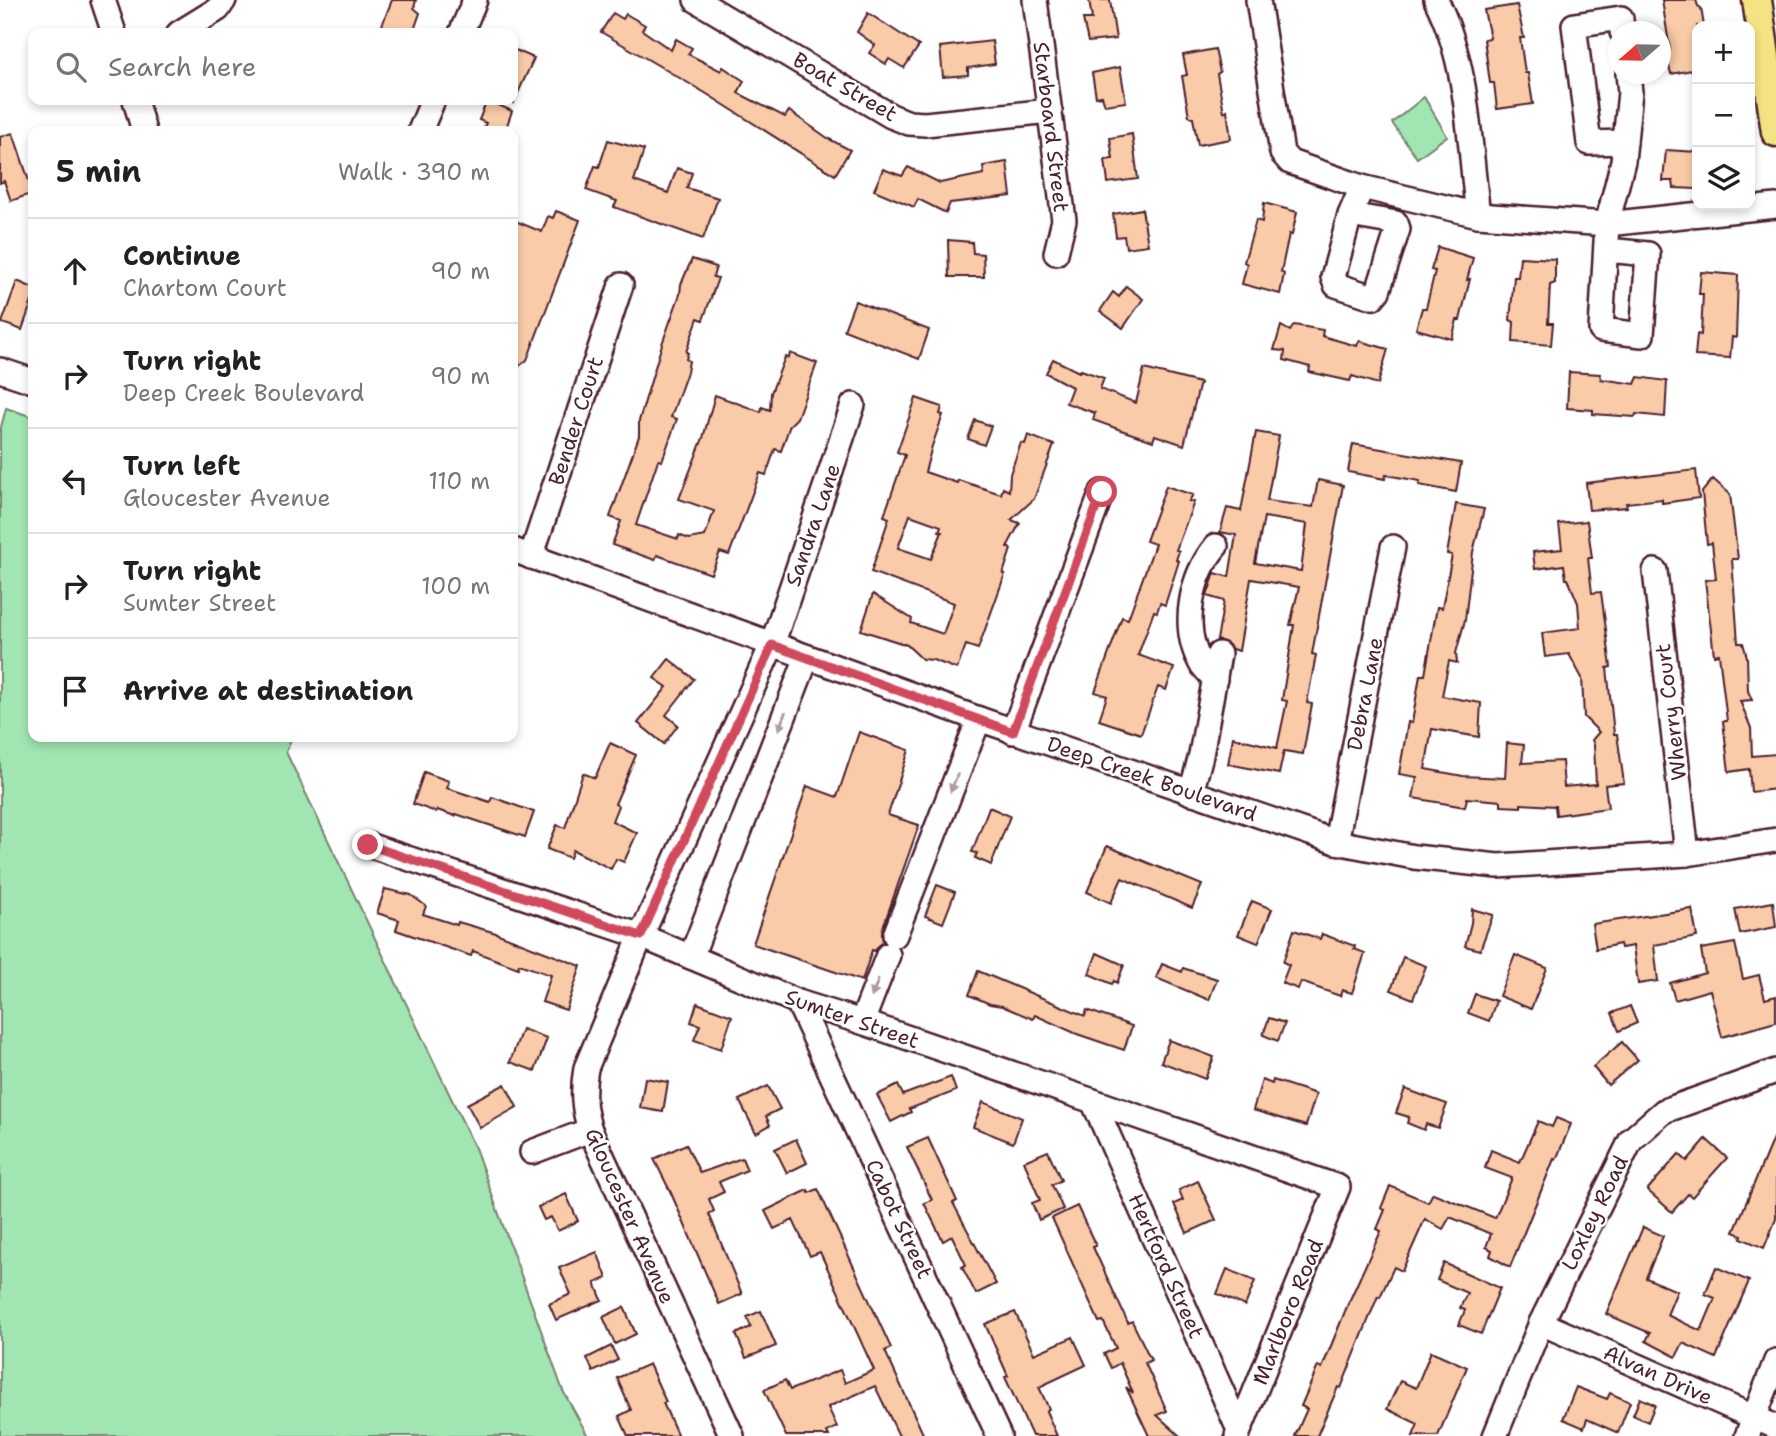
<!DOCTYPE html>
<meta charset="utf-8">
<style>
:root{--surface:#fff;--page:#f2f2f2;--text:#202124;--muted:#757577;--line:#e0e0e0}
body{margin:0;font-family:"Shantell Sans",sans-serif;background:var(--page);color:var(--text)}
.controls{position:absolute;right:21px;top:21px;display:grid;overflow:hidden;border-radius:14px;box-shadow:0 4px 10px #0003}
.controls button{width:63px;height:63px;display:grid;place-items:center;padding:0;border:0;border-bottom:2px solid var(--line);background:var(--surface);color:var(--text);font:35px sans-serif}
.compass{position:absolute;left:1608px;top:21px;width:63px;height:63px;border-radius:50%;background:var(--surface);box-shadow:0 4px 10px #0003;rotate:250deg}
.stop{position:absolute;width:21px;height:21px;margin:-16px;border:5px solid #d1495b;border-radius:50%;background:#fff}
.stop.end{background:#d1495b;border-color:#fff;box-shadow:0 2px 7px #0008}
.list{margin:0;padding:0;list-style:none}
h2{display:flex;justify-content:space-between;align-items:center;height:91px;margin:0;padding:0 28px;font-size:30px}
h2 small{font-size:23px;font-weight:400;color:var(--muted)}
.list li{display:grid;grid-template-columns:46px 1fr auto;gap:21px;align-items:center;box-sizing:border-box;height:105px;padding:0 28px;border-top:2px solid var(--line)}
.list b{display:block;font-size:26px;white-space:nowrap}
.list p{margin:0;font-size:23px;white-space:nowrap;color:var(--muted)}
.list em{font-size:23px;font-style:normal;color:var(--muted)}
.icon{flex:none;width:38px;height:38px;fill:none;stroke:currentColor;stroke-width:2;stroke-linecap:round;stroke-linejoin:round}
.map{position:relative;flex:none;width:1776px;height:1436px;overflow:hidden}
.search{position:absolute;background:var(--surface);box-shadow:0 4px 10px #0003;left:28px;top:28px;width:490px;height:77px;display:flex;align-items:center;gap:18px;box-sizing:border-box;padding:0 24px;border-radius:14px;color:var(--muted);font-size:26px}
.panel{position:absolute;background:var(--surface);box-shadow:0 4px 10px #0003;left:28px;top:126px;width:490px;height:616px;border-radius:14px}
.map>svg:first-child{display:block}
</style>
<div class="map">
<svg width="1776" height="1436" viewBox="0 0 1776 1436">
<rect width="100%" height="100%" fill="#fff"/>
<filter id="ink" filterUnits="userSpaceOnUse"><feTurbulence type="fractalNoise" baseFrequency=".0143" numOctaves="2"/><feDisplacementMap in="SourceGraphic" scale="14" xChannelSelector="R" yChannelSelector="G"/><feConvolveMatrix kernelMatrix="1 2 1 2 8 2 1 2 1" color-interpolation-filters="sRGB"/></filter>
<g filter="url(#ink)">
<g fill="#a1e6b2" stroke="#76826e" stroke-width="2">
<polygon points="1424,97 1447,136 1417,158 1392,123"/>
<polygon points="6,408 33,417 33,737 292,737 286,752 475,1148 563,1391 588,1436 0,1436 0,431"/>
</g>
<g fill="#f9cba8" stroke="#4a1f2b" stroke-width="2" fill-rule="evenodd">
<polygon points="392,0 416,0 414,8 420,13 413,33 379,33"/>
<polygon points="1089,0 1110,0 1116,39 1088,42 1083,19 1092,19"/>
<polygon points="1662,0 1696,0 1698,6 1701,8 1704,26 1697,26 1697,69 1671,74 1666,51 1670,50"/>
<polygon points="1517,5 1524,38 1520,38 1525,73 1528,73 1533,104 1497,109 1494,83 1490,83 1484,39 1490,38 1484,10"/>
<polygon points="613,13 623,19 626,14 645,25 642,30 671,50 676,39 692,48 688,54 721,71 723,67 744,81 738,93 785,117 789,111 829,139 850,150 835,175 707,94 601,32"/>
<polygon points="868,13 919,46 904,68 889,59 886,64 869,53 875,45 857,32"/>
<polygon points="992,41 995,64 968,68 968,75 943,77 940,47"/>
<polygon points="513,49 534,58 513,104"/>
<polygon points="1215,49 1220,72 1217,74 1224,112 1227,110 1231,139 1198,145 1193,118 1189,116 1182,76 1187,75 1183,55"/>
<polygon points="1120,67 1126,102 1105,105 1102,96 1096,97 1092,73"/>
<polygon points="487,100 512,111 505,131 482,131 486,123 479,120"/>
<polygon points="13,133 33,193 11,201 4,181 0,183 0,137"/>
<polygon points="1132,134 1138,179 1108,183 1105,160 1113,159 1110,138"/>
<polygon points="608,140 644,150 634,181 668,193 677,168 692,173 687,188 718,198 703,239 614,207 617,201 586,190 595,166 599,167"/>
<polygon points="1666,150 1697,152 1697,189 1674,188 1673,181 1663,181"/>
<polygon points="1007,162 1011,196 950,203 946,213 918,199 914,207 874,190 883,169 902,176 908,167 940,183 984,174 983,166"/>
<polygon points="1264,203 1297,212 1292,235 1289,234 1281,272 1284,274 1280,294 1242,284 1247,264 1244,262 1256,220 1262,222"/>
<polygon points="1142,209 1148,245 1126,248 1124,236 1116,237 1113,214"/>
<polygon points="556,211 580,220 527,360 513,371 513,220 542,232 548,216 553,218"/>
<polygon points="948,240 972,242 973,253 983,254 984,277 949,277"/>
<polygon points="1438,247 1473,258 1467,280 1470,279 1460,320 1457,320 1452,339 1416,329 1422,308 1426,308 1435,271 1431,270"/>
<polygon points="1520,257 1555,259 1555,283 1550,285 1548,323 1553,323 1551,345 1513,342 1514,322 1510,320 1514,277 1518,277"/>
<polygon points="692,259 716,267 713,277 718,278 703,320 698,318 686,352 688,353 686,359 689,361 687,372 671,417 677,419 662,461 658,460 636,525 678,539 679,535 689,539 705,536 714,511 679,499 703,438 715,395 761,412 762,407 770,410 771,393 785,357 789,358 790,353 817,363 797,418 790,425 781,451 775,449 766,475 760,473 729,555 720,552 711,574 657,555 655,560 612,545 621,521 610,517 639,436 639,421 662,344 680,294 681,284"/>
<polygon points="1701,272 1738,275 1736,338 1732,337 1730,358 1695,356 1697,334 1701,335 1703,294 1699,294"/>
<polygon points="17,281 33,288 33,298 22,330 2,323"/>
<polygon points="1126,286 1143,299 1123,328 1100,311 1113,292 1119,297"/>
<polygon points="855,301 929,330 919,359 844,330"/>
<polygon points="1294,325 1323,330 1322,336 1357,346 1359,341 1388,349 1378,384 1352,376 1350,381 1309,372 1310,367 1284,360 1285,351 1274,350 1281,326 1290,331"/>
<polygon points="1053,359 1079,372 1081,370 1104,378 1100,389 1136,403 1144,369 1200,383 1184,445 1155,435 1153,441 1118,429 1093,420 1095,413 1066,403 1072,387 1046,373"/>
<polygon points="1569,372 1600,374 1601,379 1635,384 1638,377 1667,381 1665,417 1636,414 1635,417 1593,414 1593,410 1567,408"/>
<path d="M916,398L942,407L940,414L943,415L932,446L925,472L957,483L958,480L1001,494L1003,488L1009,491L1010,474L1021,443L1025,444L1028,435L1054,445L1034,499L1011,520L1020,523L1007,547L1011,549L1003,574H1005L978,649L966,645L957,669L933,660L922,659L907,645L861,630L873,594L912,619L911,623L943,634L954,603L871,572L889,518L884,516L905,455L897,452ZM910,515L941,526L939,531L942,532L931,559L898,548Z"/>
<polygon points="975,420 991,426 984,445 968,439"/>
<path d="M1256,432L1279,436L1267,501L1313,507L1318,480L1343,485L1312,654L1316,655L1307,703L1312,704L1303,754L1284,751L1279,774L1228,764L1233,737L1277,748L1287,701L1282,700L1294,625H1290L1299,587L1251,579L1239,651L1232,649L1227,643L1217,640L1224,601L1207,596L1215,573L1229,577L1236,535L1220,532L1227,508L1241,511ZM1264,517L1307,524L1301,571L1255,563Z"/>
<polygon points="1353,444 1461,463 1456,492 1419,485 1420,481 1386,475 1385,479 1348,472"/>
<polygon points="1696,470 1699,498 1662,503 1662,499 1626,503 1627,507 1589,510 1586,483"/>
<polygon points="1713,479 1730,494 1738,559 1732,559 1738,643 1743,643 1747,657 1748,691 1752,700 1740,701 1751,728 1752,756 1776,754 1776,789 1751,792 1749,769 1729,772 1723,721 1727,721 1719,654 1714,655 1705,580 1716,579 1712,543 1707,544 1702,492"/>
<polygon points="1166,486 1193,495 1189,501 1194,502 1176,550 1179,551 1176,560 1179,561 1165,605 1160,603 1157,612 1154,611 1138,655 1174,668 1166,690 1158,687 1141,734 1099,720 1107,696 1095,692 1122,617 1128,619 1155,544 1146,541"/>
<polygon points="1456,504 1484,509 1473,552 1465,620 1456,653 1457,663 1449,661 1442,696 1481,703 1479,737 1432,729 1425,769 1463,776 1505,778 1507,743 1524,745 1522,763 1562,761 1564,787 1596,784 1594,745 1592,740 1599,732 1584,717 1582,678 1569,654 1545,657 1542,633 1580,628 1578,603 1568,579 1566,579 1564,565 1535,569 1533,552 1562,549 1559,524 1587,521 1592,558 1588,558 1592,593 1601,592 1611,667 1607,668 1614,734 1617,734 1624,783 1605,785 1608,808 1556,815 1555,806 1521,804 1521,807 1501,806 1501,801 1467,798 1465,807 1413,798 1417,777 1399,774 1408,722 1412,723 1420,675 1425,675 1437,607 1442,608 1452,555 1447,554"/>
<polygon points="669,659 694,679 666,715 678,725 664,744 638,723 667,687 654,678"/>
<polygon points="859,732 909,750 888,815 919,825 882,930 883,942 875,951 872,950 862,981 753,944 807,786 837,797"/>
<polygon points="610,743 636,755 615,804 618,806 612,821 637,833 624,862 616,859 611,869 573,850 570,858 547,849 557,825 565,828 583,773 595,778"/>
<polygon points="424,772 449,781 447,788 490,802 492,797 534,812 525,837 456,814 455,816 437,810 436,812 413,804"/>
<polygon points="989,807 1010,816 991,865 975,858 977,853 972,852"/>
<polygon points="1107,846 1202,885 1192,908 1122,878 1111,903 1087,892"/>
<polygon points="937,885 955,892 943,923 925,916"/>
<polygon points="385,889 411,895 426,906 423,914 457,925 458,922 496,933 581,966 566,1010 542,1002 551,975 519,964 518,968 473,951 471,956 396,930 399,920 377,913"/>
<polygon points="1252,901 1272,909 1258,943 1238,935"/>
<polygon points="1773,902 1776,927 1740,934 1735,909"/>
<polygon points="1472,909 1493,915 1480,950 1465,946 1471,923"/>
<polygon points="1692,909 1697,937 1654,945 1658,981 1638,984 1633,946 1621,948 1620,944 1596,949 1592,924"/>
<polygon points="1294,930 1320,939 1322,934 1355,946 1354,949 1365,953 1352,993 1342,990 1340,996 1301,982 1298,989 1282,983 1289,965 1283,962"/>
<polygon points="1735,943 1743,979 1759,975 1765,999 1776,996 1776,1022 1722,1037 1710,990 1675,1000 1670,983 1705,973 1701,949"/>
<polygon points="1097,953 1124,965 1117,983 1114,981 1112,984 1089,974"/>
<polygon points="1515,955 1547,968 1531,1009 1499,996"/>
<polygon points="1403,957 1426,966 1413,999 1391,990"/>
<polygon points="1162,964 1182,972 1183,968 1217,979 1209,1000 1156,978"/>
<polygon points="978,971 1085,1016 1087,1010 1132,1026 1124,1050 1077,1034 1035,1015 1033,1019 1002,1006 990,1004 969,995"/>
<polygon points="1475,994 1496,1001 1489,1021 1468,1013"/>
<polygon points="697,1003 732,1016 721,1049 694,1040 700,1025 691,1022"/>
<polygon points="1630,1006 1637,1023 1619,1031 1612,1013"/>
<polygon points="1269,1018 1285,1023 1278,1041 1263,1035"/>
<polygon points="522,1029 547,1038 535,1071 510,1062"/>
<polygon points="1169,1040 1214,1057 1205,1079 1161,1062"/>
<polygon points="1622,1042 1638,1060 1608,1085 1593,1067"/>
<polygon points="951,1077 956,1091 909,1109 911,1112 891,1122 877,1095 898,1085 903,1095"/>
<polygon points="645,1078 668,1082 663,1112 640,1108"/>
<polygon points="1262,1080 1272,1084 1273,1080 1316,1094 1306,1126 1253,1110"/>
<polygon points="505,1084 517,1107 480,1128 467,1104"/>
<polygon points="768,1086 780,1109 766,1116 770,1125 756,1133 739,1100"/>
<polygon points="1405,1089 1447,1104 1438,1128 1426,1124 1424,1130 1407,1123 1409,1117 1396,1113"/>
<polygon points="983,1102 1022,1118 1013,1143 973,1127"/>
<polygon points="1556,1118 1571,1124 1556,1160 1554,1159 1510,1267 1490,1256 1492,1250 1486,1247 1491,1234 1450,1217 1443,1229 1425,1219 1402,1271 1394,1267 1380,1297 1378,1296 1341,1388 1338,1387 1317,1436 1295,1436 1307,1409 1301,1406 1318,1366 1322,1368 1348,1304 1381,1231 1377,1229 1385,1210 1381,1208 1390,1186 1428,1202 1433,1193 1495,1218 1512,1178 1485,1168 1491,1150 1520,1162 1538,1121 1552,1127"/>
<polygon points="1776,1131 1776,1219 1764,1248 1741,1238 1742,1235 1734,1232"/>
<polygon points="928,1138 957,1201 953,1203 996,1284 976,1294 962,1267 966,1265 952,1236 943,1241 924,1203 932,1200 907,1147"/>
<polygon points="796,1139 807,1163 787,1173 775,1149"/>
<polygon points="1706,1139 1727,1158 1692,1197 1688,1194 1672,1212 1647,1190 1679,1154 1687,1161"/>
<polygon points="686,1144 700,1173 742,1158 747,1170 719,1182 724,1192 709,1199 714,1211 709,1214 742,1294 719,1304 671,1193 654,1159"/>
<polygon points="1048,1151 1061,1180 1052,1185 1063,1209 1039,1220 1032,1203 1040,1200 1024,1161"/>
<polygon points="1198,1181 1216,1220 1187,1233 1174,1204 1183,1200 1179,1190"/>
<polygon points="818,1189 891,1348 885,1351 924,1436 899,1436 875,1386 828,1407 837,1427 827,1432 829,1436 786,1436 764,1390 785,1380 790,1390 840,1370 845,1383 874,1370 820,1252 810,1256 793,1220 774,1229 765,1211 808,1190 809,1193"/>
<polygon points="566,1194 578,1221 558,1231 551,1217 544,1220 538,1207"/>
<polygon points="1077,1206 1096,1246 1093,1247 1128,1323 1132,1321 1151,1360 1145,1363 1167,1411 1157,1415 1180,1436 1149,1436 1126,1387 1133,1393 1120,1363 1111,1368 1104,1354 1116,1348 1103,1321 1099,1322 1052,1218"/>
<polygon points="1643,1227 1663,1236 1646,1278 1677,1291 1667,1315 1701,1331 1715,1298 1705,1294 1716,1267 1749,1281 1716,1358 1683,1343 1676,1357 1646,1341 1650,1333 1606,1314"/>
<polygon points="597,1252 607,1278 595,1283 602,1300 556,1320 549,1304 571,1294 559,1268"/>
<polygon points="1444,1263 1500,1288 1481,1334 1459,1325 1465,1310 1460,1308 1467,1293 1437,1280"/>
<polygon points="1227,1269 1255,1281 1245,1306 1217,1294"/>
<polygon points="624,1307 636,1334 615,1344 603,1317"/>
<polygon points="761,1311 776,1346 746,1358 736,1334 751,1327 747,1317"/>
<polygon points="1015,1312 1034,1354 1073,1337 1086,1365 1039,1387 1049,1409 1046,1411 1057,1436 1032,1436 1005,1377 1008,1376 985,1324"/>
<polygon points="611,1346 618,1360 593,1372 587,1358"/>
<polygon points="1431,1351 1467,1367 1438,1436 1413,1436 1418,1424 1387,1409 1400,1381 1416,1388"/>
<polygon points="649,1364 666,1402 663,1403 678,1436 628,1436 619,1416 631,1410 617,1378"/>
<polygon points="1576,1387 1607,1399 1610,1393 1630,1402 1618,1433 1587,1419 1584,1428 1563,1419"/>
<polygon points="1640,1398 1655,1405 1648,1422 1633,1415"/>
</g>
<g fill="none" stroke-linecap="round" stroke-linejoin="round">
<defs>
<g id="minor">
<polyline points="103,0 114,33"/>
<polyline points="696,0 891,116 909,123 925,124 1050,111"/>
<polyline points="1035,0 1064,220 1056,253"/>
<path d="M1258,0L1282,153L1290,162L1362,187L1478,215C1469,144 1469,64 1436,0"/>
<polyline points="1622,32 1621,18 1574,25 1589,143 1625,142"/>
<polyline points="179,33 218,9 224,0"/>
<polyline points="461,33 475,0"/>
<polyline points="135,100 144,131"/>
<polyline points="420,131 433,100"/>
<polyline points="1350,215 1333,277 1336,285 1373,297 1378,291 1398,229 1396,223 1350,215 1362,187"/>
<polyline points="1478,215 1607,224 1776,206"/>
<polyline points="1607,250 1648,254 1642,335 1601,330 1607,224 1623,161 1630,92 1628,74"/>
<polyline points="0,370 33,381"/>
<polyline points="513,550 979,719 1336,842 1414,857 1498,866 1687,854 1776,840"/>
<polyline points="531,557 621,285"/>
<polyline points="1655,571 1687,854"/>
<path d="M1215,679C1210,674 1204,668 1200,662C1181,626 1191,576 1216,546"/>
<polyline points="1013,732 1102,492"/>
<polyline points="1191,793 1201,755 1219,654"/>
<polyline points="1336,842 1393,547"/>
<polyline points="368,845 641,936 798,1002 862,1022 1093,1101 1338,1187 1237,1436"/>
<polyline points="895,935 979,719"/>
<polyline points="691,957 807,657"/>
<polyline points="798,1002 999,1436"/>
<polyline points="862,1022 888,955"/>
<polyline points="1093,1101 1239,1430"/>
<polyline points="532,1152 590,1130"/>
<polyline points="1541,1323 1776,1427"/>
<path d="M732,1436L590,1130C583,1108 582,1091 586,1068L641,936L772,645L853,405"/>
<polyline points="1495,1436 1541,1323 1631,1140 1664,1111 1776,1071"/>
<polyline points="1747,1436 1776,1361"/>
</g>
<polyline id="major" points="1757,0 1776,132"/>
</defs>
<use href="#minor" stroke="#4a1f2b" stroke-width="28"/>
<use href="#major" stroke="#4a1f2b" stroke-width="33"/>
<use href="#minor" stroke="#fff" stroke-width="23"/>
<use href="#major" stroke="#f4e382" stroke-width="28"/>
</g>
<defs><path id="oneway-solid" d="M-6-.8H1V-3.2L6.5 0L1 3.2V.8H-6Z" transform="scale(1.75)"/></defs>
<g fill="#ae9aa0">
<use href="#oneway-solid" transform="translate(782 721) rotate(111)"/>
<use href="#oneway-solid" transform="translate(954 783) rotate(111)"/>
<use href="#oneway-solid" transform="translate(875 988) rotate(111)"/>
</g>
</g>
<g fill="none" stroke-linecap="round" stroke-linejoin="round" filter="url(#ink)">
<polyline stroke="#d1495b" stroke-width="9" points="368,845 641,936 772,645 1013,732 1102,492"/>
</g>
<g text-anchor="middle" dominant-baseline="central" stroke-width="5" stroke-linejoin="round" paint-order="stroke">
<g font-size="21" fill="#4a1f2b" stroke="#fff">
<text transform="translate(845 87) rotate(30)">Boat Street</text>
<text transform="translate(1051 127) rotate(83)">Starboard Street</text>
<text transform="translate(576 421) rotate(-72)">Bender Court</text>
<text transform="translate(813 525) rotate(-71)">Sandra Lane</text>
<text transform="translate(1365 694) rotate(-79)">Debra Lane</text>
<text transform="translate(1671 712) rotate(-97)">Wherry Court</text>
<text transform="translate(1152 779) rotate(19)">Deep Creek Boulevard</text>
<text transform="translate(852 1019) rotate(19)">Sumter Street</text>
<text transform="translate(1595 1213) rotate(-64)">Loxley Road</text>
<text transform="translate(630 1216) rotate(66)">Gloucester Avenue</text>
<text transform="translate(899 1219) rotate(65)">Cabot Street</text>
<text transform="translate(1166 1266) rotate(66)">Hertford Street</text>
<text transform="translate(1288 1312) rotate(-68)">Marlboro Road</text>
<text transform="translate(1658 1375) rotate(24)">Alvan Drive</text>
</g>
</g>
</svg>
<div class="controls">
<button>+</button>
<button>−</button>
<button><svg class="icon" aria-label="layers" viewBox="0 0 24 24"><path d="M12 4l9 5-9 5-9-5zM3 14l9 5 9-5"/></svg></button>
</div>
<svg class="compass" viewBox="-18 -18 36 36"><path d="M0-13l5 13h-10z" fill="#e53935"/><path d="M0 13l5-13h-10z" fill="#757577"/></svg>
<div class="stop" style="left:1102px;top:492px"></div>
<div class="stop end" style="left:368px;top:845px"></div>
<div class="search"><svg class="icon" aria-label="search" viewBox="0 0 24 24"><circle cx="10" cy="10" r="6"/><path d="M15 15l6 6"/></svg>Search here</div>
<section class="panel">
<h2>5 min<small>Walk · 390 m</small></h2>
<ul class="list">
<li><svg class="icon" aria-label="ahead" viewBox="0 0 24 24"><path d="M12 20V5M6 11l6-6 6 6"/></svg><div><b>Continue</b><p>Chartom Court</p></div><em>90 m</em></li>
<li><svg class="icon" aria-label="right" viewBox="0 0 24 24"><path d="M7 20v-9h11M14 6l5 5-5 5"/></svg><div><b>Turn right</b><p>Deep Creek Boulevard</p></div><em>90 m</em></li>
<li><svg class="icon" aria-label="left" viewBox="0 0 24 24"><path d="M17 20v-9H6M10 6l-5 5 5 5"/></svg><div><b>Turn left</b><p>Gloucester Avenue</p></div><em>110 m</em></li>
<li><svg class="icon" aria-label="right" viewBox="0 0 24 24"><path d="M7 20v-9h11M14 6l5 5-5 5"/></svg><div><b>Turn right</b><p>Sumter Street</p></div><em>100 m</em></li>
<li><svg class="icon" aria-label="arrive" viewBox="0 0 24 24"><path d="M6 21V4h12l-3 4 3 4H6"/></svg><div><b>Arrive at destination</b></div></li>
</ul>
</section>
</div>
